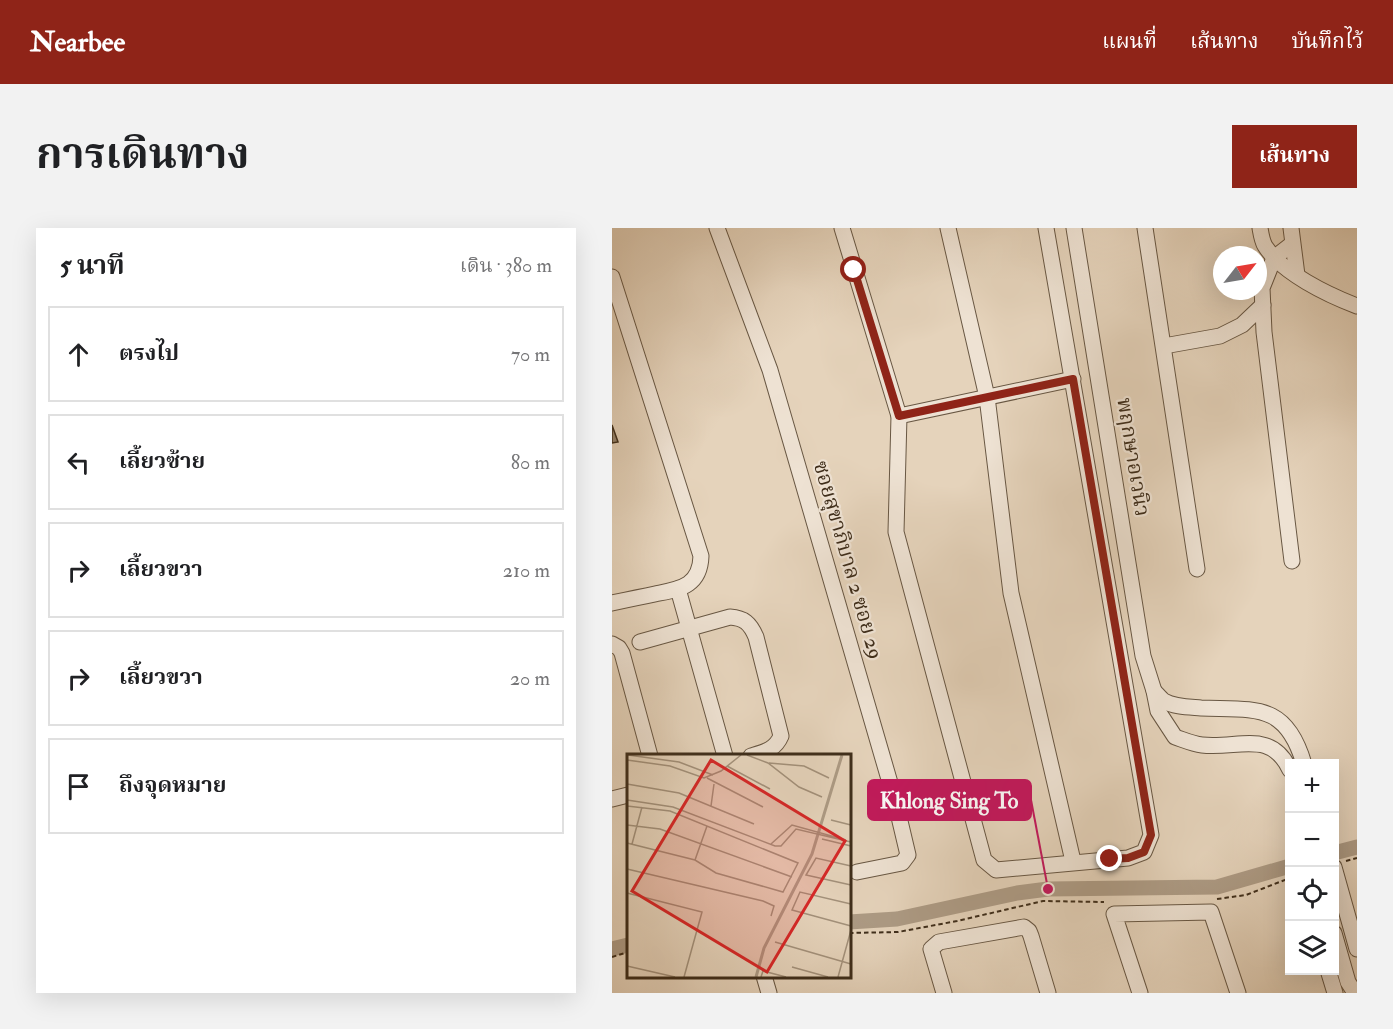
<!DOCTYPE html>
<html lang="th">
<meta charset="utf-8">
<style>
:root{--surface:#fff;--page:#f2f2f2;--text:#202124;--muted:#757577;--line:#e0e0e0;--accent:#8f2418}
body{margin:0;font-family:"IM FELL Double Pica","Noto Serif Thai",serif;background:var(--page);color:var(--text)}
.controls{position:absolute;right:18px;bottom:18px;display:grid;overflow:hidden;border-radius:0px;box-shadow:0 6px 24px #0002}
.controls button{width:54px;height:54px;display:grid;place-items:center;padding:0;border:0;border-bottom:2px solid var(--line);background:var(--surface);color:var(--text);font:30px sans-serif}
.compass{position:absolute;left:601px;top:18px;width:54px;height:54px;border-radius:50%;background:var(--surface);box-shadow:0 6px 24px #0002;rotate:59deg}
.stop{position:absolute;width:18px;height:18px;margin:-14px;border:4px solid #8f2418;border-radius:50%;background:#fff}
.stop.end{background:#8f2418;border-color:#fff;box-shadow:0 2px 6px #0008}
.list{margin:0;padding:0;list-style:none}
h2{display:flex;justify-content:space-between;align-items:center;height:78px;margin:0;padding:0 24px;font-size:26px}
h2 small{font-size:20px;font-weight:400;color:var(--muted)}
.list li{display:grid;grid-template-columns:39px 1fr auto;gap:18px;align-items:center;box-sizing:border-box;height:96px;margin:0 12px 12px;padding:0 12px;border:2px solid var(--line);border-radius:0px}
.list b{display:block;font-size:22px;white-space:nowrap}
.list em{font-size:20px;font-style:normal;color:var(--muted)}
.icon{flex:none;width:33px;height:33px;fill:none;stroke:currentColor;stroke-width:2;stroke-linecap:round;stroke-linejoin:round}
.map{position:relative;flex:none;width:745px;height:765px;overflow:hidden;border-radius:0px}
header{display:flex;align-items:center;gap:36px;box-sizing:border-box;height:84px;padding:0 30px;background:var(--accent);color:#fff}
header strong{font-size:28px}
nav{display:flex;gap:33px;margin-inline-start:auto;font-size:21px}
.intro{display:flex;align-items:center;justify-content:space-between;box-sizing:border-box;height:144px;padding:0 36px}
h1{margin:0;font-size:42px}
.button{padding:15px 27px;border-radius:0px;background:var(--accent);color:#fff;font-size:21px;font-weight:700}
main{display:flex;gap:36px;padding:0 36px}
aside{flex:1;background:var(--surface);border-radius:0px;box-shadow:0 6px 24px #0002}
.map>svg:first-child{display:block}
</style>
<header>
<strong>Nearbee</strong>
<nav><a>แผนที่</a><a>เส้นทาง</a><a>บันทึกไว้</a></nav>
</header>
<div class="intro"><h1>การเดินทาง</h1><a class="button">เส้นทาง</a></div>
<main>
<aside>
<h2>5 นาที<small>เดิน · 380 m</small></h2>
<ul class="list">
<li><svg class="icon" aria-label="ahead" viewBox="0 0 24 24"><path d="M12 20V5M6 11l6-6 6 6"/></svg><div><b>ตรงไป</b></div><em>70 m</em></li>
<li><svg class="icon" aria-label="left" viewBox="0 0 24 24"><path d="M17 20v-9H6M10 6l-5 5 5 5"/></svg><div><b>เลี้ยวซ้าย</b></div><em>80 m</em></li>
<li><svg class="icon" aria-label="right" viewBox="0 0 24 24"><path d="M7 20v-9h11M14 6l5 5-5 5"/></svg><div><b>เลี้ยวขวา</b></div><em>210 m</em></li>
<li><svg class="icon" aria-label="right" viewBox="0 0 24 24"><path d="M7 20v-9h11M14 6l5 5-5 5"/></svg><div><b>เลี้ยวขวา</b></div><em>20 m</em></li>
<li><svg class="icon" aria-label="arrive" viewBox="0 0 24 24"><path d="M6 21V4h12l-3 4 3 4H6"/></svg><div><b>ถึงจุดหมาย</b></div></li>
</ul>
</aside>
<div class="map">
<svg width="745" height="765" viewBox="0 0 745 765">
<rect width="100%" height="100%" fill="#e5d3bb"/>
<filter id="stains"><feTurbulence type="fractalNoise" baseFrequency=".00333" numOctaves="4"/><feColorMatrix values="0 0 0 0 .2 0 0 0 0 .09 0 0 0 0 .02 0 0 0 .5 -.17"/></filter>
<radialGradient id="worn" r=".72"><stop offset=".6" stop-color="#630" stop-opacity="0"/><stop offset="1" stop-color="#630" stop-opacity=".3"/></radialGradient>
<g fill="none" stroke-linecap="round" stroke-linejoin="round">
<g stroke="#ad9b85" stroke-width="15">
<polyline points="722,625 745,619"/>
<polyline points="237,694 285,691 405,665 436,661 605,659 678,638"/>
<polyline points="0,721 16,717"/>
</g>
</g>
<polygon fill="#95846e" stroke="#3f2e1b" stroke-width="1.5" points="0,197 6,214 0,215"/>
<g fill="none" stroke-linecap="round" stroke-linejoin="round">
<defs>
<g id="minor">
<polyline points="105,0 158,142 283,572 296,627 290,635 245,644"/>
<polyline points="230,0 287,188 284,304 372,632 384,642 516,630 532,624 539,607 434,0"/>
<polyline points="336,0 375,169 399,365 461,633"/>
<path d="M462,0L531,428L542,463L546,483L563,509C572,512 581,516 590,517C627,521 659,501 678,542"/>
<polyline points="533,0 585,341"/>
<path d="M648,0C649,6 650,13 653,18C670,45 716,67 745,78"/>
<polyline points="679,0 685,47"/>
<path d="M0,49L89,328C88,359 67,361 43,366C28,369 14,372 0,375"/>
<polyline points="552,118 608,108 630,97 651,77"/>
<polyline points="287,188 461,151"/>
<polyline points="680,333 652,104 650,60 662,30 680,16"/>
<polyline points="66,361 113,528"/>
<path d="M28,414L118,389C132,390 138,395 144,409L169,508C163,522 152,524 139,528"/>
<polyline points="0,416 7,420 10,425 38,528"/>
<path d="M542,463C545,466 549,471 552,473C562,479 577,479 589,480C643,482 674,474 692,536"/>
<polyline points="0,571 16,567"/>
<polyline points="722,639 745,721"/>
<polyline points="722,705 736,754 743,765"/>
<polyline points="716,742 723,765"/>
<polyline points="152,748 157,765"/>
<polyline points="332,765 319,721 327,714 412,699 417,703 419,708 436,765"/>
<polyline points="528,765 502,686 599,684 626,765"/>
</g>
</defs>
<use href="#minor" stroke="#685743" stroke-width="17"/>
<g stroke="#3f2e1b" stroke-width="2" stroke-dasharray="4.5 3" stroke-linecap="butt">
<polyline points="734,633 745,630"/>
<polyline points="605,671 634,667 678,650"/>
<polyline points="237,705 286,704 345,693 431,673 492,674"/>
<polyline points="0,729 16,724"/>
</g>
<use href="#minor" stroke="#eee2d3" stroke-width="15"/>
</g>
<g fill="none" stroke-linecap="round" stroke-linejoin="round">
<polyline stroke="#8f2418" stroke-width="8" points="242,42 287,188 461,151 539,607 532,624 516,630 498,631"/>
</g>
<g text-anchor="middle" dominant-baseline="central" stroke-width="4.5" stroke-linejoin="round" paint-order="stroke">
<g font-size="21" fill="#3f2e1b" stroke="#eee2d3">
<text transform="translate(521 229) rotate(81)">พฤกษาอเวนิว</text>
<text transform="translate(236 332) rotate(74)">ซอยสุขาภิบาล 2 ซอย 29</text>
</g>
</g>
<g transform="translate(15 526)">
<rect width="224" height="224" fill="#e5d3bb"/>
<path fill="none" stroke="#ad9b85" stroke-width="3" d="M129,223L137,194L185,100L215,1"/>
<path fill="none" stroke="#a3917b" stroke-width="1.5" d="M1,1L52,8L86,21M120,1L141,9L172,33L195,43M0,6L43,12L77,24L94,17L114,1M142,9L177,12L202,24M100,12L143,35M80,24L136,53M0,30L52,39L127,70M0,46L46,53L148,92H154L169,75L224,88M0,52L43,57L171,109L156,138L89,119L68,106L0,89M84,52L87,30M204,66L224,71M0,71L33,75L165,123M195,85L224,92M5,90L15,53M144,90L165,71L219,86M68,106L80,72M224,112L189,104L179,121L224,131M0,115L136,147L147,152L144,162M0,139L75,158L57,223M224,150L173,138L165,156L224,172M148,188L224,210M0,212L48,223M165,213L201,223M134,223L136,217L159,223M211,223L224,176"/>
<path fill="#d62828" fill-opacity="0.15" stroke="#d62828" stroke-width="3" d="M84,6L218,87L140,218L5,137Z"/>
<rect width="224" height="224" fill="none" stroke="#3f2e1b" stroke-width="3"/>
</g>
<path fill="none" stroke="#c2185b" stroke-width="2" d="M436 661L419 572"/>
<circle fill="#c2185b" stroke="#eee2d3" stroke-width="2" cx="436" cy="661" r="6"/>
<rect fill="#c2185b" stroke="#c2185b" stroke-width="2" x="256" y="552" width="163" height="40" rx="6"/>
<g font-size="22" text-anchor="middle" font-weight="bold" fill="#fff">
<text x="337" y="580">Khlong Sing To</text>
</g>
<rect width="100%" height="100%" filter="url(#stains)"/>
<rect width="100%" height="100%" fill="url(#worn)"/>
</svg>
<div class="controls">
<button>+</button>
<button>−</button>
<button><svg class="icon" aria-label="locate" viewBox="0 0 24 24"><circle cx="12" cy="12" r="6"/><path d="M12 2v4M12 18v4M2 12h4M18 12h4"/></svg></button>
<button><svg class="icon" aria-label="layers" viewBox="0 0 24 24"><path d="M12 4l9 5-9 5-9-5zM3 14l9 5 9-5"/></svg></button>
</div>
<svg class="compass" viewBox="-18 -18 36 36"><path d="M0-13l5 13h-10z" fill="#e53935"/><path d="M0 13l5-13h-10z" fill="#757577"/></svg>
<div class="stop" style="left:242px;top:42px"></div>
<div class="stop end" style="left:498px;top:631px"></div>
</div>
</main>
